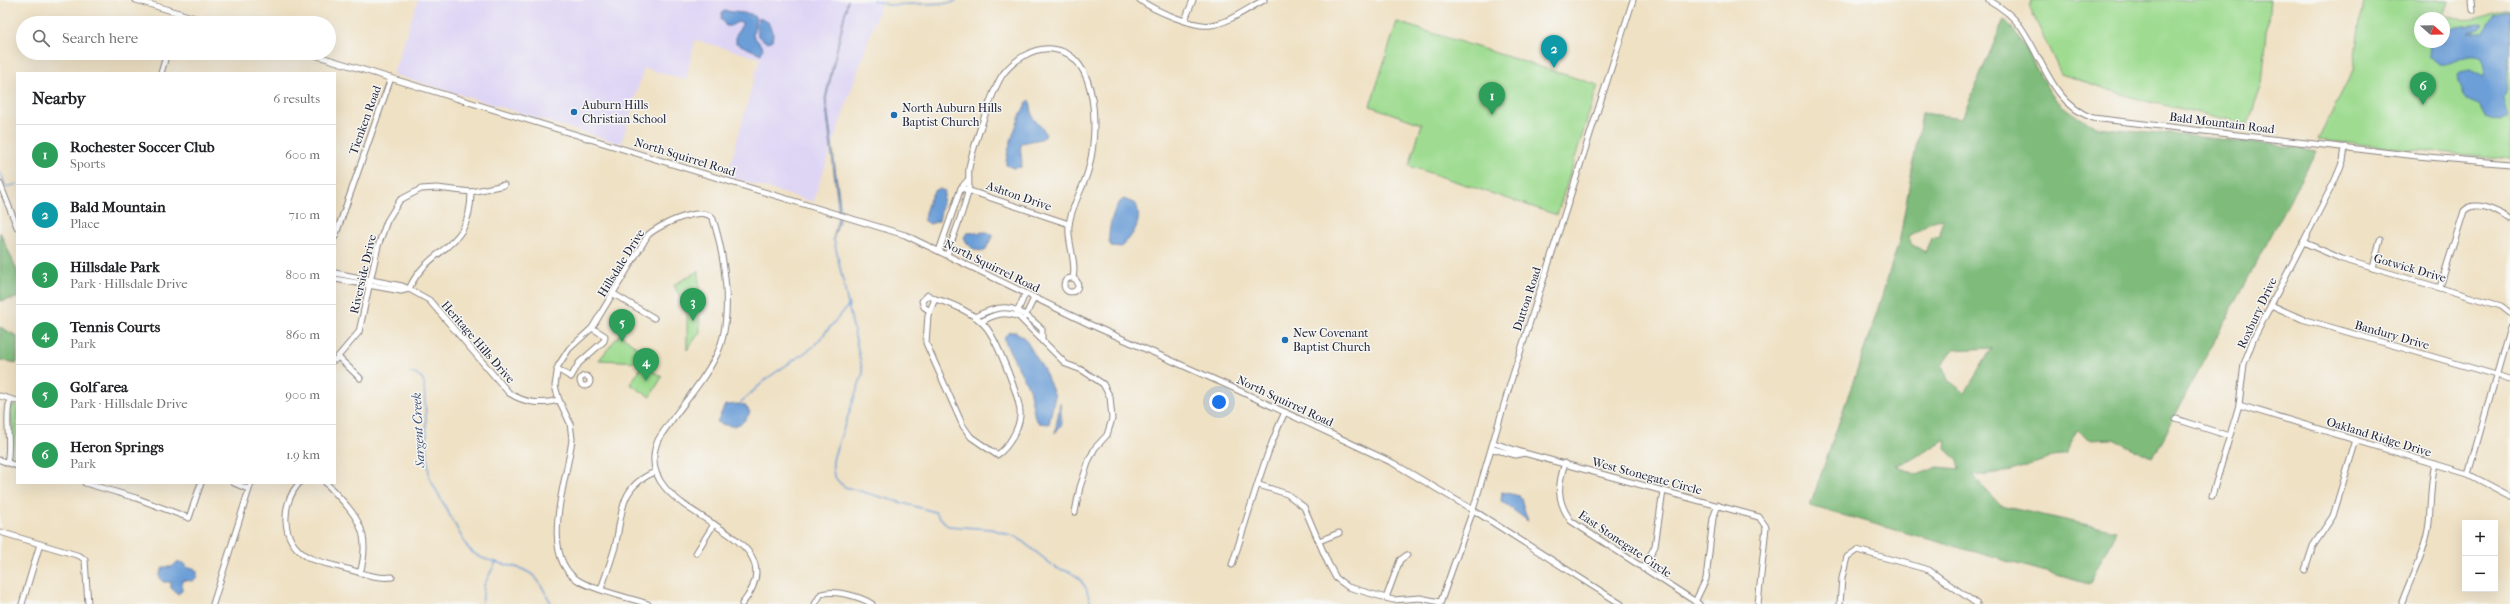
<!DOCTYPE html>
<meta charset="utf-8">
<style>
:root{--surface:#fff;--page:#f2f2f2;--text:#202124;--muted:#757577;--line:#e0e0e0;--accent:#1f6fb2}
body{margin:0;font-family:"IM FELL French Canon",serif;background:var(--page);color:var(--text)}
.controls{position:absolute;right:12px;bottom:12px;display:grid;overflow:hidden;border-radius:0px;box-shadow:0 4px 16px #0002}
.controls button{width:36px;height:36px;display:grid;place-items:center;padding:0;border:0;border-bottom:1px solid var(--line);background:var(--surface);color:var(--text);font:20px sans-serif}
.compass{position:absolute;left:2414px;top:12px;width:36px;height:36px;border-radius:50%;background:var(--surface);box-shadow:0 4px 16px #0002;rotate:110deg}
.you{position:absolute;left:1219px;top:402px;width:14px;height:14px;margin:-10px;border:3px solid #fff;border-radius:50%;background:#1a73e8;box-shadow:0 0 0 6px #1a73e833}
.badge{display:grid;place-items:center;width:26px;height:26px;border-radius:50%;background:var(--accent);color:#fff;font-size:13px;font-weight:700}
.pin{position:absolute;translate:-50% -33px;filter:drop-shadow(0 1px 2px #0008)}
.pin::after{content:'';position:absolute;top:21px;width:14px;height:12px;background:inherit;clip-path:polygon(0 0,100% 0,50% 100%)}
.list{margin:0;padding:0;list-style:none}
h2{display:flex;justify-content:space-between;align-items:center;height:52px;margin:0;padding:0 16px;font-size:17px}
h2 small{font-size:13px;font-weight:400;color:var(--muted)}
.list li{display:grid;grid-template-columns:26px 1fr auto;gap:12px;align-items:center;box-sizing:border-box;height:60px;padding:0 16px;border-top:1px solid var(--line)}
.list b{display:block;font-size:15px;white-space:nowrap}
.list p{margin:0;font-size:13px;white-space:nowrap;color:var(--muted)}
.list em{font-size:13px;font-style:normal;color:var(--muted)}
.icon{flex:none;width:22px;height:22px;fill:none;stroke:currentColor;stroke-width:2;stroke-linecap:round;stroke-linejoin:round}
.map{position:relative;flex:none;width:2510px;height:604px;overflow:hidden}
.search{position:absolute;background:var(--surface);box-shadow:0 4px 16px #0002;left:16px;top:16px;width:320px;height:44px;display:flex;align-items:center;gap:10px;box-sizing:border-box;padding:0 14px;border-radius:22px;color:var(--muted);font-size:15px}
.panel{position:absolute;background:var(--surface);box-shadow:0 4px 16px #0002;left:16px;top:72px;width:320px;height:412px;border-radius:0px}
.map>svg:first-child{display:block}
</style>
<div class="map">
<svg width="2510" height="604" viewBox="0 0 2510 604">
<rect width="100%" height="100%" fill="#f6f6f2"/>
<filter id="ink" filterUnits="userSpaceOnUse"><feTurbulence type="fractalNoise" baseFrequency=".025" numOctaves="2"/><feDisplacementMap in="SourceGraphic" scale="8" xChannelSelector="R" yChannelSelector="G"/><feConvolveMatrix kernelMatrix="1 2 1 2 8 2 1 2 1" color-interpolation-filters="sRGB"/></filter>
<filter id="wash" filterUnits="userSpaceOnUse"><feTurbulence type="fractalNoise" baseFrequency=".012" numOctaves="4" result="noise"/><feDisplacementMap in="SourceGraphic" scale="16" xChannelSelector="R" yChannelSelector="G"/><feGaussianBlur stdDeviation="0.9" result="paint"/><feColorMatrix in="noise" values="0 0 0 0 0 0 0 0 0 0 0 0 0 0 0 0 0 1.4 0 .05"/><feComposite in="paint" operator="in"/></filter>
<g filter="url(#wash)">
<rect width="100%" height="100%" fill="#efe1c4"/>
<polygon fill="#ded5f5" points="418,0 882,0 813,202 727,176 760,58 695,40 686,80 644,68 621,144 393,74"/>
<g fill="#9fdc91" stroke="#607f66" fill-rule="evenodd">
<polygon points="2032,0 2270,0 2262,84 2248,124 2137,99 2061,74 2029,6"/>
<path d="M2363,0H2449L2444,16C2479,25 2479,14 2510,9V159L2318,140L2353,70ZM2420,18H2444V42H2420Z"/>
<polygon points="1397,22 1598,85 1557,215 1409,166 1422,124 1370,106"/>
<polygon points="699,270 700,332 687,350 687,310 674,285"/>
<polygon points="620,334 642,351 644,362 599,360"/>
<polygon points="643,365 662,377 650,397 630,384"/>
<path d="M14,405H17V462L13,461C11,455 14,449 13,442C13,430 10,419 11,407Z"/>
</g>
<g fill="#7fbc7b" stroke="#506f5b" fill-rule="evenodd">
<path d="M2004,19C2026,42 2034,69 2052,95C2063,109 2081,119 2097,127L2279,145L2316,152L2204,360L2153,458L2113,439L2088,440L2078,430L2066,453L2011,471L1973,476L2001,506L2116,531L2089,584L1810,506L1874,321L1900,238L1922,113L1962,118ZM1942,219L1940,236L1931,238L1925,252L1911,244L1909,236C1925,228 1924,222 1942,219ZM1992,348L1965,393L1948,380L1942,365L1953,350ZM1946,439L1945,449L1957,460L1959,469L1938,467L1917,475L1896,465L1909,461Z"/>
<polygon points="0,232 17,270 17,298 0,301"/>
<polygon points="0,327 17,336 17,363 0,360"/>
</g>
<g fill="#6c9ed7" stroke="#476089">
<polygon points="848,0 826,99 840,205 840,218 833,240 838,217 838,205 825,99"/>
<path d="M2510,10C2510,32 2510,80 2503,98L2508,117L2500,121L2485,116L2479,105L2469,101L2464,95L2457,76L2459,72L2470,70L2484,77L2485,67L2482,58C2465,50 2456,66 2440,64L2428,56L2429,42H2444V31L2456,27L2480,24L2482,25L2479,29L2468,32H2483L2494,15Z"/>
<polygon points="726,11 751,14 756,18 753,35 763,48 761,54 736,43 736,35 743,23 738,22 730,26 726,26 721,19 722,12"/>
<polygon points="759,18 768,22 773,34 772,41 766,42 758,36 756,26"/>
<path d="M1030,100L1033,118L1044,130L1046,136L1041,139L1022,143C1018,151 1024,159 1021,167L1013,168L1006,165C1005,155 1021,106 1030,100Z"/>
<path d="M939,189L945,191L939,221L930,224L924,220C925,210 929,200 934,191Z"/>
<path d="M1124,199L1136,204C1143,221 1134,235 1121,247L1111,246L1109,242C1108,230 1113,204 1124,199Z"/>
<path d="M987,232L993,235L985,251C975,252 967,246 964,237L967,233Z"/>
<polygon points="1009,332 1016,332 1024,337 1044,370 1055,396 1049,424 1039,423 1035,418 1029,388 1006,344 1004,337"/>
<polygon points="1060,403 1062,424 1055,433"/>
<path d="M739,404L745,405L750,412C743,427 732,429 717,422L725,405Z"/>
<polygon points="1502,492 1520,496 1528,521 1501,501"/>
<polygon points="177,562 184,563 188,568 194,568 197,571 197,577 193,581 182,580 182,591 178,594 171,588 171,582 163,582 159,576 163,567 172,567"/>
</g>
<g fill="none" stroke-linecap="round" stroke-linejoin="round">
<g stroke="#6c9ed7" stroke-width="1.5">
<polyline points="873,0 888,5 951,3 957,0"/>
<polyline points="0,171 6,187 17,184"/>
<path d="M834,240L863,373L834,456C831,470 832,478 845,487L935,512L948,526L991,529L1017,537L1056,568L1070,572L1079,578L1086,588L1091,604"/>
<path d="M410,372L421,377L424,383L429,477L466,545C481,568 515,559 535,577C542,584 546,596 552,604"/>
<polyline points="741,402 769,377 813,347 849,305"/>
<polyline points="482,604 484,585 496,562"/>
</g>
</g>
</g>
<g filter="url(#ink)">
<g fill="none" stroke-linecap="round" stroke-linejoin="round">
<defs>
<g id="minor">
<polyline points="136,0 211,23"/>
<path d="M1140,0C1153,10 1195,28 1211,25C1229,23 1248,8 1264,0"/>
<path d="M1989,0C2001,7 2012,15 2020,26C2043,58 2052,104 2093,118L2417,156L2510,164"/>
<polyline points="2472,0 2473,10"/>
<polyline points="1185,20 1193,0"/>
<polyline points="177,23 180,13"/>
<polyline points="308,53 905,235 1089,324 1229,386 1393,463 1473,510 1621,604"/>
<polyline points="161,73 167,53"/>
<polyline points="0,184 17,227"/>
<polyline points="961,188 1069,224"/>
<path d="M471,192C471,253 429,244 409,289L429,300L509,393C525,403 540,405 559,400"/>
<polyline points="335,237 391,78"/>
<polyline points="2303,242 2342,259 2501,306 2510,313"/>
<polyline points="939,251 961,188 968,180"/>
<path d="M947,255C954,234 963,213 968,192C970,184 968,176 969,168C972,150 993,88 1003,74C1014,60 1033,47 1052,49C1101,54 1098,137 1088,171C1083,189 1071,206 1069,225C1067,243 1077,261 1073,278"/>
<polyline points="2373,268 2380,240"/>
<polyline points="335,273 402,286 409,289 401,291 335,279"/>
<circle cx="1071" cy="285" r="7"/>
<path d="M2440,287L2464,211C2476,199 2497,212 2510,218"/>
<polyline points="612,293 654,318"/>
<path d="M935,299C951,303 976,314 986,327C996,339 1022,401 1020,416C1019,429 1008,448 997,455L971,437L963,426L926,343L928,315Z"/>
<polyline points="2271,305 2302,319 2510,379"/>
<polyline points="930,311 924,307 922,301 928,295 935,299"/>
<polyline points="1017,313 1025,294"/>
<path d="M975,317C1005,301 1018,306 1042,329V341"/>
<polyline points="1025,317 1034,298"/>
<path d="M981,322C994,314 1005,311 1019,317L1066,364L1082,370L1103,384L1110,397L1112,419L1107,435L1095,448L1089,460L1080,487L1075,512"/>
<polyline points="338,357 360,378"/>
<polyline points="335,360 359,332 378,246 387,221 400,200 421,189 437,188 471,192 504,185"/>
<polyline points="557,369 571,377 579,363 604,341 605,336 592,328"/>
<circle cx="585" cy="381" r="5"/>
<polyline points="0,396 17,401"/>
<polyline points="2239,405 2468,474 2510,496"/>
<polyline points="2176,419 2229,436"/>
<polyline points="1493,449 1516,455 1524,453 1494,443"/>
<polyline points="1524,453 1759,517 1766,527 1758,604"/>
<polyline points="0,460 17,466"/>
<path d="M7,463C12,441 4,421 10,400"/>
<path d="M1565,463C1557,486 1557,502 1571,521L1699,604"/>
<polyline points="2468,474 2510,328"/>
<polyline points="85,483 136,498 189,518 201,483"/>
<polyline points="234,483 248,489"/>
<path d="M299,483C281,505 280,539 306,556C318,563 334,565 347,569C363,573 376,579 392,577"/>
<path d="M326,483C354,513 373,529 360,573"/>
<polyline points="1259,485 1287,494 1304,507 1328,563 1336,578 1348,587 1393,600 1420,598 1440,602"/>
<polyline points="2212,496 2239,405 2244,364 2253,340 2335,180 2343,161 2345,147"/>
<polyline points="0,532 80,556 85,560 88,604"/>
<polyline points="1319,541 1339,533"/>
<polyline points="696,553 714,524"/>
<path d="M1232,565C1249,514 1262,461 1285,412"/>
<polyline points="1643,569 1655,546 1663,491"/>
<polyline points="2305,570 2313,546 2333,516 2356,440"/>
<path d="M601,589C606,575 611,561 615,547C623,514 618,487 655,472"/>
<polyline points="1386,598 1400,560 1407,555"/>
<polyline points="1695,602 1706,579 1713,518 1718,505"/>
<path d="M2402,602C2411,577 2426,550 2429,523C2431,503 2430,484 2435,464"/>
<polyline points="22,604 40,544"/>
<polyline points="213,604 251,483"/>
<path d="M648,604C627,597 601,592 581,582C536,559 568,478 572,439L570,423L559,400L555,386L558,366L569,349L592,328L648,235C659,225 703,204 713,219C725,256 734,318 717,354C702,385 676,411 658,440C624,521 807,525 742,604"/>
<path d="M815,604L821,594C835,589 861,597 872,604"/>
<polyline points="1440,604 1473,510 1511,381 1633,0"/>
<polyline points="1840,604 1842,578 1847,557 1857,550 1929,570 1977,604"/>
</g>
</defs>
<use href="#minor" stroke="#888280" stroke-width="7"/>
<use href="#minor" stroke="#fff" stroke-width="5"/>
</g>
</g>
<g fill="#1f6fb2" stroke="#f6f6f2" stroke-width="1.5">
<circle cx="574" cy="112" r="4"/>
<circle cx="894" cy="115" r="4"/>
<circle cx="1285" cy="340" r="4"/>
</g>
<g text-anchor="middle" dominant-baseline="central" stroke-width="3" stroke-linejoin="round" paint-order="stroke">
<g font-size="12" fill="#22223b" stroke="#f6f6f2" text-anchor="start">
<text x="582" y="105">Auburn Hills<tspan x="582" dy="14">Christian School</tspan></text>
<text x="902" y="108">North Auburn Hills<tspan x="902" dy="14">Baptist Church</tspan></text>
<text x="1293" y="333">New Covenant<tspan x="1293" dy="14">Baptist Church</tspan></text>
</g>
<g font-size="12" fill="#22223b" stroke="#f6f6f2">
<text transform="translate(365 120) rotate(-70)">Tienken Road</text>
<text transform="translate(2222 123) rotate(7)">Bald Mountain Road</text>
<text transform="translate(685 157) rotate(17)">North Squirrel Road</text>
<text transform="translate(1019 196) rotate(19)">Ashton Drive</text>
<text transform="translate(621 263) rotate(-58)">Hillsdale Drive</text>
<text transform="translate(992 266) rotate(26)">North Squirrel Road</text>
<text transform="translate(2410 268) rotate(16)">Gotwick Drive</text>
<text transform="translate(363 274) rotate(-77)">Riverside Drive</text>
<text transform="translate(1527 299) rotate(-72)">Dutton Road</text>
<text transform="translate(2257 313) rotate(-65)">Roxbury Drive</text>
<text transform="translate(2392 335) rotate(16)">Bandury Drive</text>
<text transform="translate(478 342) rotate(49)">Heritage Hills Drive</text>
<text transform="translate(1285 401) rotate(25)">North Squirrel Road</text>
<text transform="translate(2379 437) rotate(17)">Oakland Ridge Drive</text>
<text transform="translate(1647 476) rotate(15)">West Stonegate Circle</text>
<text transform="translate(1625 544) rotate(34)">East Stonegate Circle</text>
</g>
<g font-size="13" font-style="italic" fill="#405479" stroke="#f6f6f2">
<text transform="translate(418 430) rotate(-93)">Sargent Creek</text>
</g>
</g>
</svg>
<div class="controls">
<button>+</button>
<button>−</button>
</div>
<svg class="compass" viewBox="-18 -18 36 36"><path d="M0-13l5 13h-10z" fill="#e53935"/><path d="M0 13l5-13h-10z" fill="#757577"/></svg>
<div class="you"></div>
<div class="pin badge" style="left:1492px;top:115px;background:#2e9e5b">1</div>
<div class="pin badge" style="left:1554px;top:68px;background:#0f9aa8">2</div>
<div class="pin badge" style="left:693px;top:321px;background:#2e9e5b">3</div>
<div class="pin badge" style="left:646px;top:381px;background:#2e9e5b">4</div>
<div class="pin badge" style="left:622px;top:342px;background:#2e9e5b">5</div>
<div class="pin badge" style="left:2423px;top:105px;background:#2e9e5b">6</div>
<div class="search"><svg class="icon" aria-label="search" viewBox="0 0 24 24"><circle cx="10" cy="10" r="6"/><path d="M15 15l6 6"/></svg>Search here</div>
<section class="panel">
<h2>Nearby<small>6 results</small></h2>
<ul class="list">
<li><span class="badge" style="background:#2e9e5b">1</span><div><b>Rochester Soccer Club</b><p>Sports</p></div><em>600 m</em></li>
<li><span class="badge" style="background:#0f9aa8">2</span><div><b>Bald Mountain</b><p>Place</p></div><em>710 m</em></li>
<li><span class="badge" style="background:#2e9e5b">3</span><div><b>Hillsdale Park</b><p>Park · Hillsdale Drive</p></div><em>800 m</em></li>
<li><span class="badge" style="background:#2e9e5b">4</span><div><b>Tennis Courts</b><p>Park</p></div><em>860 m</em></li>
<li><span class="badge" style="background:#2e9e5b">5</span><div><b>Golf area</b><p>Park · Hillsdale Drive</p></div><em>900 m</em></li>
<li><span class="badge" style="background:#2e9e5b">6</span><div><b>Heron Springs</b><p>Park</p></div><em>1.9 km</em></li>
</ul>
</section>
</div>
